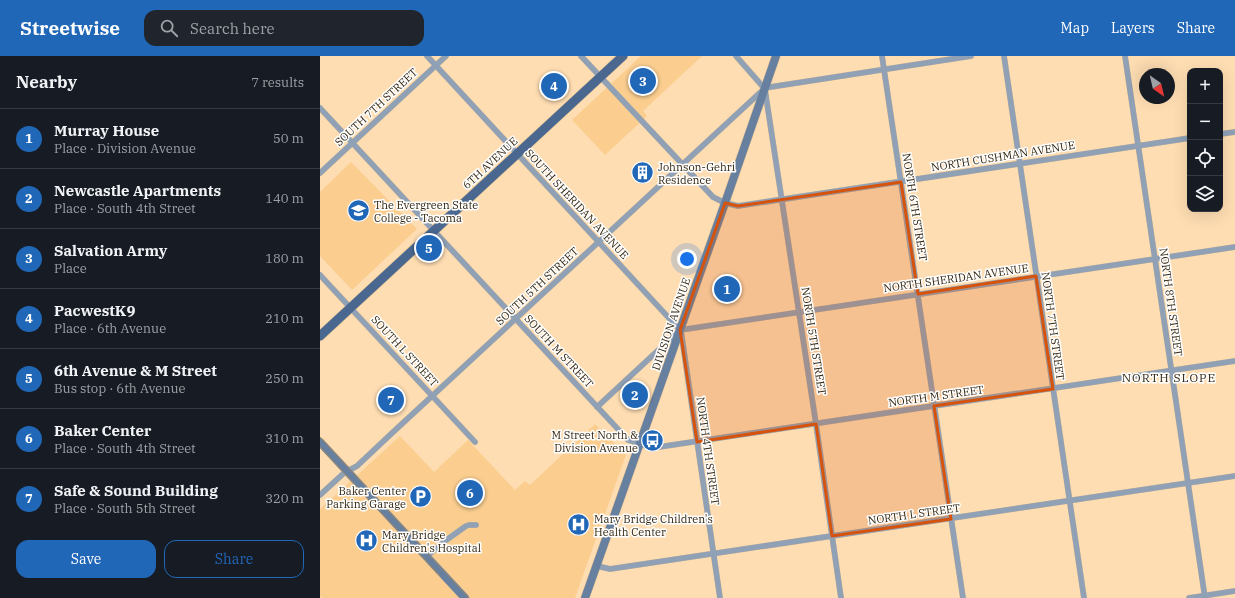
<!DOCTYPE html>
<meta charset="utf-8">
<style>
:root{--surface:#171b24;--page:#20242c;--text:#f1f3f6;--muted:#9ea1a6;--line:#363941;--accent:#2167b7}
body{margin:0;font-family:"IBM Plex Serif",serif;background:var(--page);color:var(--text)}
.controls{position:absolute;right:12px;top:12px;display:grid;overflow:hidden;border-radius:8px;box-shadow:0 4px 16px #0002}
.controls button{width:36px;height:36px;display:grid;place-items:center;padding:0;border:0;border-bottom:1px solid var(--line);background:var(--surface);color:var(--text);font:20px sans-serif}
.compass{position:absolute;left:819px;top:12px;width:36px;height:36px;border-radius:50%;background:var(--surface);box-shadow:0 4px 16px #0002;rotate:146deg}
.you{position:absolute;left:367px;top:203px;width:14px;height:14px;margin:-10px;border:3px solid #fff;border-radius:50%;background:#1a73e8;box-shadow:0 0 0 6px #1a73e833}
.badge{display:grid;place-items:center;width:26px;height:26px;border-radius:50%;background:var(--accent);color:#fff;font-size:13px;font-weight:700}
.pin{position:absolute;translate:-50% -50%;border:2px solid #fff;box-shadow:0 1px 4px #0006}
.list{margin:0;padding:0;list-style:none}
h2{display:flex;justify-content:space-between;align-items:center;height:52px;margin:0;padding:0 16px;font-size:17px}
h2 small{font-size:13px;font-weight:400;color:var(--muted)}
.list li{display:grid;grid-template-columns:26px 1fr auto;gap:12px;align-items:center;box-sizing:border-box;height:60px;padding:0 16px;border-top:1px solid var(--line)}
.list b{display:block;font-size:15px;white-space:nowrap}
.list p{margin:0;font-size:13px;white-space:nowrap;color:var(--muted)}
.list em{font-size:13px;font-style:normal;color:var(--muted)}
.actions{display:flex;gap:8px;padding:12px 16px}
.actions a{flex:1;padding:9px 0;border:1px solid var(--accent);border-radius:12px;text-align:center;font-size:14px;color:var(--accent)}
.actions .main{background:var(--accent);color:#fff}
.icon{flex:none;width:22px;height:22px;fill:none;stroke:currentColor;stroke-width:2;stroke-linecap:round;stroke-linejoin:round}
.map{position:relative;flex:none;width:915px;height:542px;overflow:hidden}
header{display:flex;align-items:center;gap:24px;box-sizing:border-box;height:56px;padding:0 20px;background:var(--accent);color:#fff}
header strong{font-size:19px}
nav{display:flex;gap:22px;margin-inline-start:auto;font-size:14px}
.search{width:280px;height:36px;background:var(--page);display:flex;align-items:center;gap:10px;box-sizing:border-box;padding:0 14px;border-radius:12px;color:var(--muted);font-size:15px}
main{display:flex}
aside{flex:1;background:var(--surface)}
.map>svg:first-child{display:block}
</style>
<header>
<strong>Streetwise</strong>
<div class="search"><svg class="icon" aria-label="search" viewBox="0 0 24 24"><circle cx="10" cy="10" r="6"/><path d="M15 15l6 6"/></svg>Search here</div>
<nav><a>Map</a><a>Layers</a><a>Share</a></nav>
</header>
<main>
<aside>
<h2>Nearby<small>7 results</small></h2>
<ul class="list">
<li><span class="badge">1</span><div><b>Murray House</b><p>Place · Division Avenue</p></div><em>50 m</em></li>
<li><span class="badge">2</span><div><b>Newcastle Apartments</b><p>Place · South 4th Street</p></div><em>140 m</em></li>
<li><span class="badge">3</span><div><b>Salvation Army</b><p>Place</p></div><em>180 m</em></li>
<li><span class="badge">4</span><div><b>PacwestK9</b><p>Place · 6th Avenue</p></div><em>210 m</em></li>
<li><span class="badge">5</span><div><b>6th Avenue &amp; M Street</b><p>Bus stop · 6th Avenue</p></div><em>250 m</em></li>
<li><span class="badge">6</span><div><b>Baker Center</b><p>Place · South 4th Street</p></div><em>310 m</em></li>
<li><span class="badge">7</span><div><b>Safe &amp; Sound Building</b><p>Place · South 5th Street</p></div><em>320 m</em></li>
</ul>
<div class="actions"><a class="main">Save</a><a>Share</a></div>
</aside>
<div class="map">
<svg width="915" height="542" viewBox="0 0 915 542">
<rect width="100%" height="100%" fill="#feddb2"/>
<g fill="#fbce90">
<polygon points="321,0 382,0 323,55 327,60 285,99 252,64"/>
<polygon points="31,106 97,173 32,234 0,200 0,136"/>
<polygon points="275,368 306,399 255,542 2,542 0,540 0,453 80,380 114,416 148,384 195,434 205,425 210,429"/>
</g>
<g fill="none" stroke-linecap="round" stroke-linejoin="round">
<defs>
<g id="minor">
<polyline points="107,0 360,274"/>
<polyline points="261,0 393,141 405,147 418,150 870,82"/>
<polyline points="416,0 444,32"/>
<polyline points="562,0 643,542"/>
<polyline points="684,0 764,542"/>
<polyline points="805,0 885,542"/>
<polyline points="444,32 651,0"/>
<polyline points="445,34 496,368 521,542"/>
<polyline points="0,52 308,384 332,392 915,305"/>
<polyline points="900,78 915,76"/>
<polyline points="0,117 126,0"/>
<polyline points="0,219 155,386"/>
<polyline points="360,274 915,191"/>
<polyline points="361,275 400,542"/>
<polyline points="277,351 359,275"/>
<polyline points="0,439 24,417 37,410 71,378 444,33"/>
<polyline points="106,501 125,485 146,470 149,469 156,469"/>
<polyline points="277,510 290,513 915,420"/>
<polyline points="869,542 915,535"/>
</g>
<g id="secondary">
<polyline points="0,386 145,542"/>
<polyline points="265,542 405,147 456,0"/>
</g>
<polyline id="primary" points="0,280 303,0"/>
</defs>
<use href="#minor" stroke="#d8bb93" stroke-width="6"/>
<use href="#secondary" stroke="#d8bb93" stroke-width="9"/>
<use href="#primary" stroke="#d8bb93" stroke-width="10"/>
<use href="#minor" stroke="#90a1b6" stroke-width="5.5"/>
<use href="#secondary" stroke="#6780a0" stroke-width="8"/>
<use href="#primary" stroke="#4a688f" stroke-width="9"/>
<g stroke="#9e8664" stroke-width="1">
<polyline points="0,381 149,542"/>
<polyline points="0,391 120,520"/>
</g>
</g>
<path fill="#d5530c" fill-opacity="0.2" stroke="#d5530c" stroke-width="3" stroke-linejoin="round" d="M581,126L598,238L716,220L733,333L614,350L631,463L512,480L496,368L377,386L360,274L405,147L418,150Z"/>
<defs>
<symbol id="building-disc" viewBox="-11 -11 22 22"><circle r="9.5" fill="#2167b7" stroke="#fff"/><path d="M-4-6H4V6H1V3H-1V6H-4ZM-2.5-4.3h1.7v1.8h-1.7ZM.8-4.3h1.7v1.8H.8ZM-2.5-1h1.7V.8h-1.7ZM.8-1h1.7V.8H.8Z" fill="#fff"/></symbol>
<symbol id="university-disc" viewBox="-11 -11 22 22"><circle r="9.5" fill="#2167b7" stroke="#fff"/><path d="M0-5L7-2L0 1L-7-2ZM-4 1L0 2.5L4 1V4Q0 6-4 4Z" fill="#fff"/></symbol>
<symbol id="bus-disc" viewBox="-11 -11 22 22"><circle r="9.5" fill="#2167b7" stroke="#fff"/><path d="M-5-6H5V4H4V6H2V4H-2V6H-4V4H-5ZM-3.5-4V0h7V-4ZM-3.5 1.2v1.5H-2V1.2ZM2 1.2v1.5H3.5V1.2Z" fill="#fff"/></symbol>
<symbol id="parking-disc" viewBox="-11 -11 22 22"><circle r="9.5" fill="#2167b7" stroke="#fff"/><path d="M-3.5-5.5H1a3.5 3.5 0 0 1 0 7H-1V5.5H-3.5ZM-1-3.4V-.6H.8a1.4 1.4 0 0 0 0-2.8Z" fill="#fff"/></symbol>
<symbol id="hospital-disc" viewBox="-11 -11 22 22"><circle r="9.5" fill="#2167b7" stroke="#fff"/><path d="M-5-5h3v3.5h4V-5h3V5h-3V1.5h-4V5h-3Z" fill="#fff"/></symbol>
</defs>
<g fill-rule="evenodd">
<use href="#building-disc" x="310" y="104" width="25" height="25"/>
<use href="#university-disc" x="26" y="142" width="25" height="25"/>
<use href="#bus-disc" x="320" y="372" width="25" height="25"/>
<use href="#parking-disc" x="88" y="428" width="25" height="25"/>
<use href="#hospital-disc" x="246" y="456" width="25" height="25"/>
<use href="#hospital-disc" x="34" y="472" width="25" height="25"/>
</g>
<g text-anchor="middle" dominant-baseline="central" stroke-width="3" stroke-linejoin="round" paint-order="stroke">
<g font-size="11" fill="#2d1f08" stroke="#fff">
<text transform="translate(56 51) rotate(-43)">SOUTH 7TH STREET</text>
<text transform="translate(683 100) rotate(-9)">NORTH CUSHMAN AVENUE</text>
<text transform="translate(170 107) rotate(-43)">6TH AVENUE</text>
<text transform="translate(257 148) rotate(47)">SOUTH SHERIDAN AVENUE</text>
<text transform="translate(595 151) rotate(81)">NORTH 6TH STREET</text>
<text transform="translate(636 222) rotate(-8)">NORTH SHERIDAN AVENUE</text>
<text transform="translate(217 230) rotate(-43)">SOUTH 5TH STREET</text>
<text transform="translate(851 246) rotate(82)">NORTH 8TH STREET</text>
<text transform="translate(351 268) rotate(-71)">DIVISION AVENUE</text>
<text transform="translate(733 270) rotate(82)">NORTH 7TH STREET</text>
<text transform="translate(494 285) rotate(81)">NORTH 5TH STREET</text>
<text transform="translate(85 295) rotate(47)">SOUTH L STREET</text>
<text transform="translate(239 295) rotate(47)">SOUTH M STREET</text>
<text transform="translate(616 340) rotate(-8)">NORTH M STREET</text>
<text transform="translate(388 395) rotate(82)">NORTH 4TH STREET</text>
<text transform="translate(594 458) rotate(-8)">NORTH L STREET</text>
</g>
<g font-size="11" fill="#2d1f08" stroke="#fff" text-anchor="start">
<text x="338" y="111">Johnson-Gehri<tspan x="338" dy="13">Residence</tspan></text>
<text x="54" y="149">The Evergreen State<tspan x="54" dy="13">College - Tacoma</tspan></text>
<text x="318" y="379" text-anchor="end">M Street North &amp;<tspan x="318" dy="13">Division Avenue</tspan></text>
<text x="86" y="435" text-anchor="end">Baker Center<tspan x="86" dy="13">Parking Garage</tspan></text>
<text x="274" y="463">Mary Bridge Children's<tspan x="274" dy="13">Health Center</tspan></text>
<text x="62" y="479">Mary Bridge<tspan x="62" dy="13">Children's Hospital</tspan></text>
</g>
<g font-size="12" letter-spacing="1" fill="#2d1f08" stroke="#fff">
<text x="849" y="321">NORTH SLOPE</text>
</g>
</g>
</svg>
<div class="controls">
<button>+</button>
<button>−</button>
<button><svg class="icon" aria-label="locate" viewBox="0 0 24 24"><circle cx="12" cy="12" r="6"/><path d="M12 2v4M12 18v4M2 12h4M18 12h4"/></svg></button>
<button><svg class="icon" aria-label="layers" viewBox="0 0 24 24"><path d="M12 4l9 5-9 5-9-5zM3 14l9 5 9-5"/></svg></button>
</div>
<svg class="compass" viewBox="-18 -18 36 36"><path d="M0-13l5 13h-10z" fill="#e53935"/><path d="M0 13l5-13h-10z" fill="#9ea1a6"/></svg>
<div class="you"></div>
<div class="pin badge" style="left:407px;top:233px">1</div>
<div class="pin badge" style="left:315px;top:339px">2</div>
<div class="pin badge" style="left:323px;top:25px">3</div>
<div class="pin badge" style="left:234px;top:30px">4</div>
<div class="pin badge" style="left:109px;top:192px">5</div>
<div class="pin badge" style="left:150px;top:437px">6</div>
<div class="pin badge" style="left:71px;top:344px">7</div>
</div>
</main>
